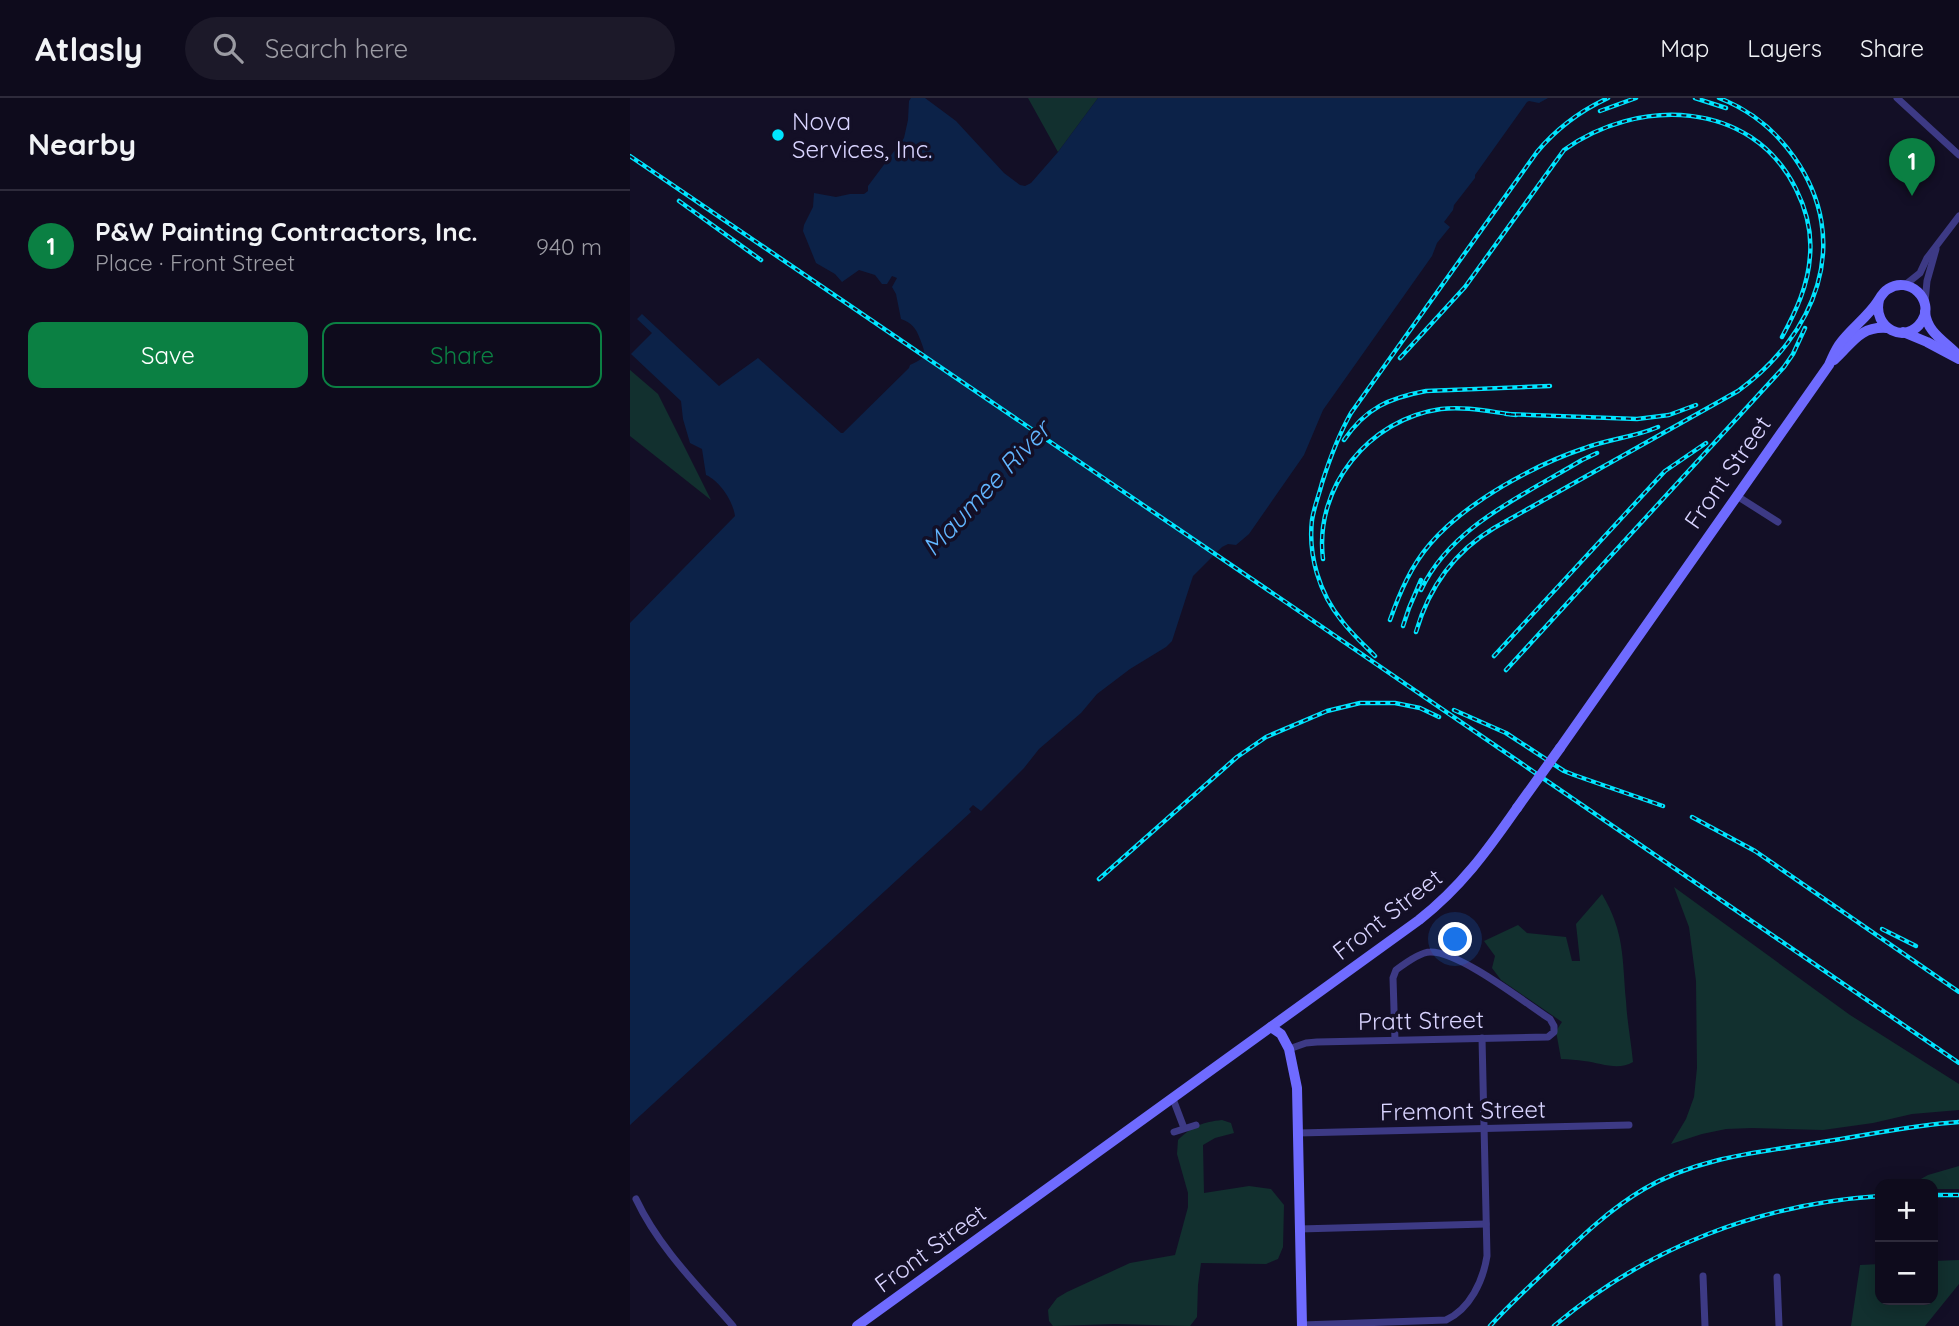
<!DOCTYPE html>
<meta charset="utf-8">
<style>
:root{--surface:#0e0b1c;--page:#1c1929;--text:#f1f3f6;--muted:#9b9ba3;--line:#2e2b3b;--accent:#0b8043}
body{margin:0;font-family:Quicksand,sans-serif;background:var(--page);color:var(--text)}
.controls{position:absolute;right:21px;bottom:21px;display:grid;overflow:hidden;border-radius:14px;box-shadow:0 4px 18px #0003}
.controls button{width:63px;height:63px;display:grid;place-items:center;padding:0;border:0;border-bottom:2px solid var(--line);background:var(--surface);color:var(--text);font:35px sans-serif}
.you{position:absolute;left:826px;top:842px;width:24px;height:24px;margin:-18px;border:5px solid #fff;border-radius:50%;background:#1a73e8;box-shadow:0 0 0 10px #1a73e833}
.badge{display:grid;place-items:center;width:46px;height:46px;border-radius:50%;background:var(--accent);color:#fff;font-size:23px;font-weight:700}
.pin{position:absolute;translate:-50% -58px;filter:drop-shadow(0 2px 4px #0008)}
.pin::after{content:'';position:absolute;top:37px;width:24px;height:21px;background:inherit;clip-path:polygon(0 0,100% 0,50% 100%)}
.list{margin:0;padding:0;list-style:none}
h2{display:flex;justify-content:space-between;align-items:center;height:91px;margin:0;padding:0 28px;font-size:30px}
h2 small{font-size:23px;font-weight:400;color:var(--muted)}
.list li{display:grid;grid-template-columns:46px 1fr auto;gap:21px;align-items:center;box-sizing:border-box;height:112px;padding:0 28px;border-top:2px solid var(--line)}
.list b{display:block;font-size:26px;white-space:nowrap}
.list p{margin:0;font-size:23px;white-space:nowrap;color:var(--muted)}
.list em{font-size:23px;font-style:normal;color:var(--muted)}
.actions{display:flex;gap:14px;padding:21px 28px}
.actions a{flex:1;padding:16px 0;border:2px solid var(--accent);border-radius:14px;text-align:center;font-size:24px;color:var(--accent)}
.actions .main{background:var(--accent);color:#fff}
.icon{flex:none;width:38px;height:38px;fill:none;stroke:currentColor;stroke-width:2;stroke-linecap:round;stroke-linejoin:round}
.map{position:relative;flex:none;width:1329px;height:1228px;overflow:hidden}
header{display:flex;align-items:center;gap:42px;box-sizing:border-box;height:98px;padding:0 35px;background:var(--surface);border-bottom:2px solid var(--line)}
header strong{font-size:33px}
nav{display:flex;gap:38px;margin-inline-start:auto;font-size:24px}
.search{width:490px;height:63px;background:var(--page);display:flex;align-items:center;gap:18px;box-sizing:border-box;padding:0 24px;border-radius:38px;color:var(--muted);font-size:26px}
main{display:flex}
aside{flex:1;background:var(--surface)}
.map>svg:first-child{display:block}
</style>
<header>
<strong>Atlasly</strong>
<div class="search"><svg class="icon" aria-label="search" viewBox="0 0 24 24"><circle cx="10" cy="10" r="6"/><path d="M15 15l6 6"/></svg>Search here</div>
<nav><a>Map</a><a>Layers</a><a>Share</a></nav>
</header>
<main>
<aside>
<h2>Nearby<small></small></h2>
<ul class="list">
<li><span class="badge">1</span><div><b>P&amp;W Painting Contractors, Inc.</b><p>Place · Front Street</p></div><em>940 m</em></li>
</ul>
<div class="actions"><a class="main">Save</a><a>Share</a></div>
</aside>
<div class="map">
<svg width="1329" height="1228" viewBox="0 0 1329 1228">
<rect width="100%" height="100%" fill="#130f26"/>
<g fill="#12302f">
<polygon points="398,0 468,0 428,54"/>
<polygon points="0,272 28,296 81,402 0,338"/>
<polygon points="1044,789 1220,917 1329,986 1329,1012 1282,1016 1243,1025 1193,1032 1122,1030 1096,1031 1072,1036 1041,1046 1056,1021 1064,999 1067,970 1066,883 1059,829"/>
<path d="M972,796C995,835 992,860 996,903C997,923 1001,943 1003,964C988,973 971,965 954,963C947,962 939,961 931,961L926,933L932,924L871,882L862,870L865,858L854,843L888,827L897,835L936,839L942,863H950L946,826Z"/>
<path d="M592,1022L601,1025L604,1035L585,1040L573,1047L574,1095L619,1088L641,1091L654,1107L653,1149L648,1161L636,1166L571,1165L568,1187L567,1219L560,1228L485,1226L423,1228L419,1223L418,1212L427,1200L437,1194L500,1165L545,1157L558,1109V1095L547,1056L548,1042C562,1028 573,1024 592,1022Z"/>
<polygon points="1329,1068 1329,1091 1303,1091 1303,1086 1282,1086 1298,1077"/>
<polygon points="1329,1162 1329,1186 1295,1228 1221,1228 1230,1167 1250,1166 1250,1202 1303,1202 1303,1163"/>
</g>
<path fill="#0c2248" d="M281,0H295L326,23L374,75L390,87L395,88L401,85L428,54L468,0H918L909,5L899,3L897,4L845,77V80L824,107L823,112L814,124L820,129L807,145L802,158L693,312L674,357L619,436L606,447L598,446L592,449L563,478L542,543L536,549L500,571L467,596L451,615L409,651L394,670L351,713L343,707L339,711L341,714L0,1027V525L105,418C103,403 90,383 76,377L72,351L60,345L53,321L51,303L1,256L22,235L7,221L12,216L89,288L128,260L211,335H213L279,270L280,267C298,259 296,257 290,241C286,230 282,225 271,221L266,196L262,189L267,180L262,178L257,186H252L245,177L229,172L212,184L205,176L186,165L173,133L174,127L183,109L184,95L206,99L220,96H234L238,93V88L274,40L278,22L279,3Z"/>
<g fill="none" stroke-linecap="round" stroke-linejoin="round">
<g stroke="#3d3a85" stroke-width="7">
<polyline points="1267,0 1329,57"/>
<polyline points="1275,187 1290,175 1297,160 1329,118"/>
<polyline points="1295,204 1297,183 1306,151"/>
<polyline points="1107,398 1148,424"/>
<path d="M659,951L676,945L687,944C764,942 841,940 918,939L924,934V928L920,921C894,904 829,853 800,854C790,854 774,866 766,872L763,880L765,942"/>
<polyline points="543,1001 554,1030"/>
<polyline points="544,1034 566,1027"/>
<polyline points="668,1035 999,1027"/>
<path d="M6,1101C29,1150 68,1188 103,1228"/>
<polyline points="669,1131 856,1126"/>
<polyline points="1073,1178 1075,1228"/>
<polyline points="1147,1179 1149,1228"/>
<path d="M672,1227L816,1222C840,1211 853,1183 857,1158L852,940"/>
</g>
<g stroke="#6f6bff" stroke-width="10">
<path d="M1295,214C1297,234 1313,242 1326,255"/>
<polyline points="1273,234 1297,244 1329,261"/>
<path d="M1204,262C1222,246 1229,228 1257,230"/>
<path d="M930,650L1199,267C1202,260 1205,253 1209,247C1220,231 1237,220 1248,203C1251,198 1253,194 1258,191C1279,177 1305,202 1292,223C1276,248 1242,230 1249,202"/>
<polyline points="641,929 651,936 659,951 667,990 672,1228"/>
<path d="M227,1228L789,822C831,789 857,753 887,710"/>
</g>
<defs>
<g id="rail">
<polyline points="1065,0 1096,10"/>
<polyline points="970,13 1006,0"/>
<polyline points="0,58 660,507 1329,965"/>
<polyline points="49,103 131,162"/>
<path d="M770,260L835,189L934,52C1006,0 1121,0 1166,91C1176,111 1182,135 1180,158C1178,188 1166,213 1152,239"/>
<polyline points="876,316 1007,321 1039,317 1066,307"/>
<path d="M714,342C736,310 759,300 796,293L920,288"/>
<path d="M693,461C684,389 739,321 811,311C836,308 861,314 886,317"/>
<path d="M791,492C821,428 894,397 952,362L967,355"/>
<path d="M760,522C770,494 781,468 800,446C836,404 904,367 955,350C979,341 1005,339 1028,329"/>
<polyline points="773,528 779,510 791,482"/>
<path d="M786,534C799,489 824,454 864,430L1108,293C1185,237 1224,144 1164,59C1145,32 1120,12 1089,0"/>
<path d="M745,558C734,547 722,536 712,523C689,495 678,457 682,422C684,409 689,397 692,385C700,360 708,338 721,315L907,54C927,30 950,13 978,0"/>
<polyline points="864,558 1035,373 1076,345"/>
<polyline points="876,572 1154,269 1163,256 1175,230"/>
<polyline points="824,612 876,635 934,673 944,677 1033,708"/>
<polyline points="1062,719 1125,753 1329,894"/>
<polyline points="469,781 607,659 636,639 697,613 730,605 765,605 790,610 809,619"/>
<polyline points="1252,831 1286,848"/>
<polyline points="1303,1097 1329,1097"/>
<path d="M860,1228C880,1206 902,1186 924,1165C952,1138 980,1111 1014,1091C1068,1059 1132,1054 1192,1044C1238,1037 1283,1027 1329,1024"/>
<path d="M924,1228C1016,1150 1129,1106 1250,1098"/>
</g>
</defs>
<use href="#rail" stroke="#00e5ff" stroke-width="4.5"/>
<use href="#rail" stroke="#130f26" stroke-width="2" stroke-dasharray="5" stroke-linecap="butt"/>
<polyline stroke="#6f6bff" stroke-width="10" points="887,710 930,650"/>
</g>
<circle fill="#00e5ff" stroke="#130f26" stroke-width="2.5" cx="148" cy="37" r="7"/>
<g text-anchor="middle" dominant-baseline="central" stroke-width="7" stroke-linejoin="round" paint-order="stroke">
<g font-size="24" fill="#d9d4ff" stroke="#130f26" text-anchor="start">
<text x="162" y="23">Nova<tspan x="162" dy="28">Services, Inc.</tspan></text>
</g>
<g font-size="24" fill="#d9d4ff" stroke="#130f26">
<text transform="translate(1097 374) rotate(-55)">Front Street</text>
<text transform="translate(757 816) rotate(-38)">Front Street</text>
<text transform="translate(791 922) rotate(-1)">Pratt Street</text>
<text transform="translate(833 1012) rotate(-1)">Fremont Street</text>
<text transform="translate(300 1150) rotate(-36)">Front Street</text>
</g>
<g font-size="26" font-style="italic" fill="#62b6ff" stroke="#130f26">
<text transform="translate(356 390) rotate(-47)">Maumee River</text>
</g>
</g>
</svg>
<div class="controls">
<button>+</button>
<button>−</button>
</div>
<div class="you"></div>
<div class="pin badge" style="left:1282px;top:98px">1</div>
</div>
</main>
